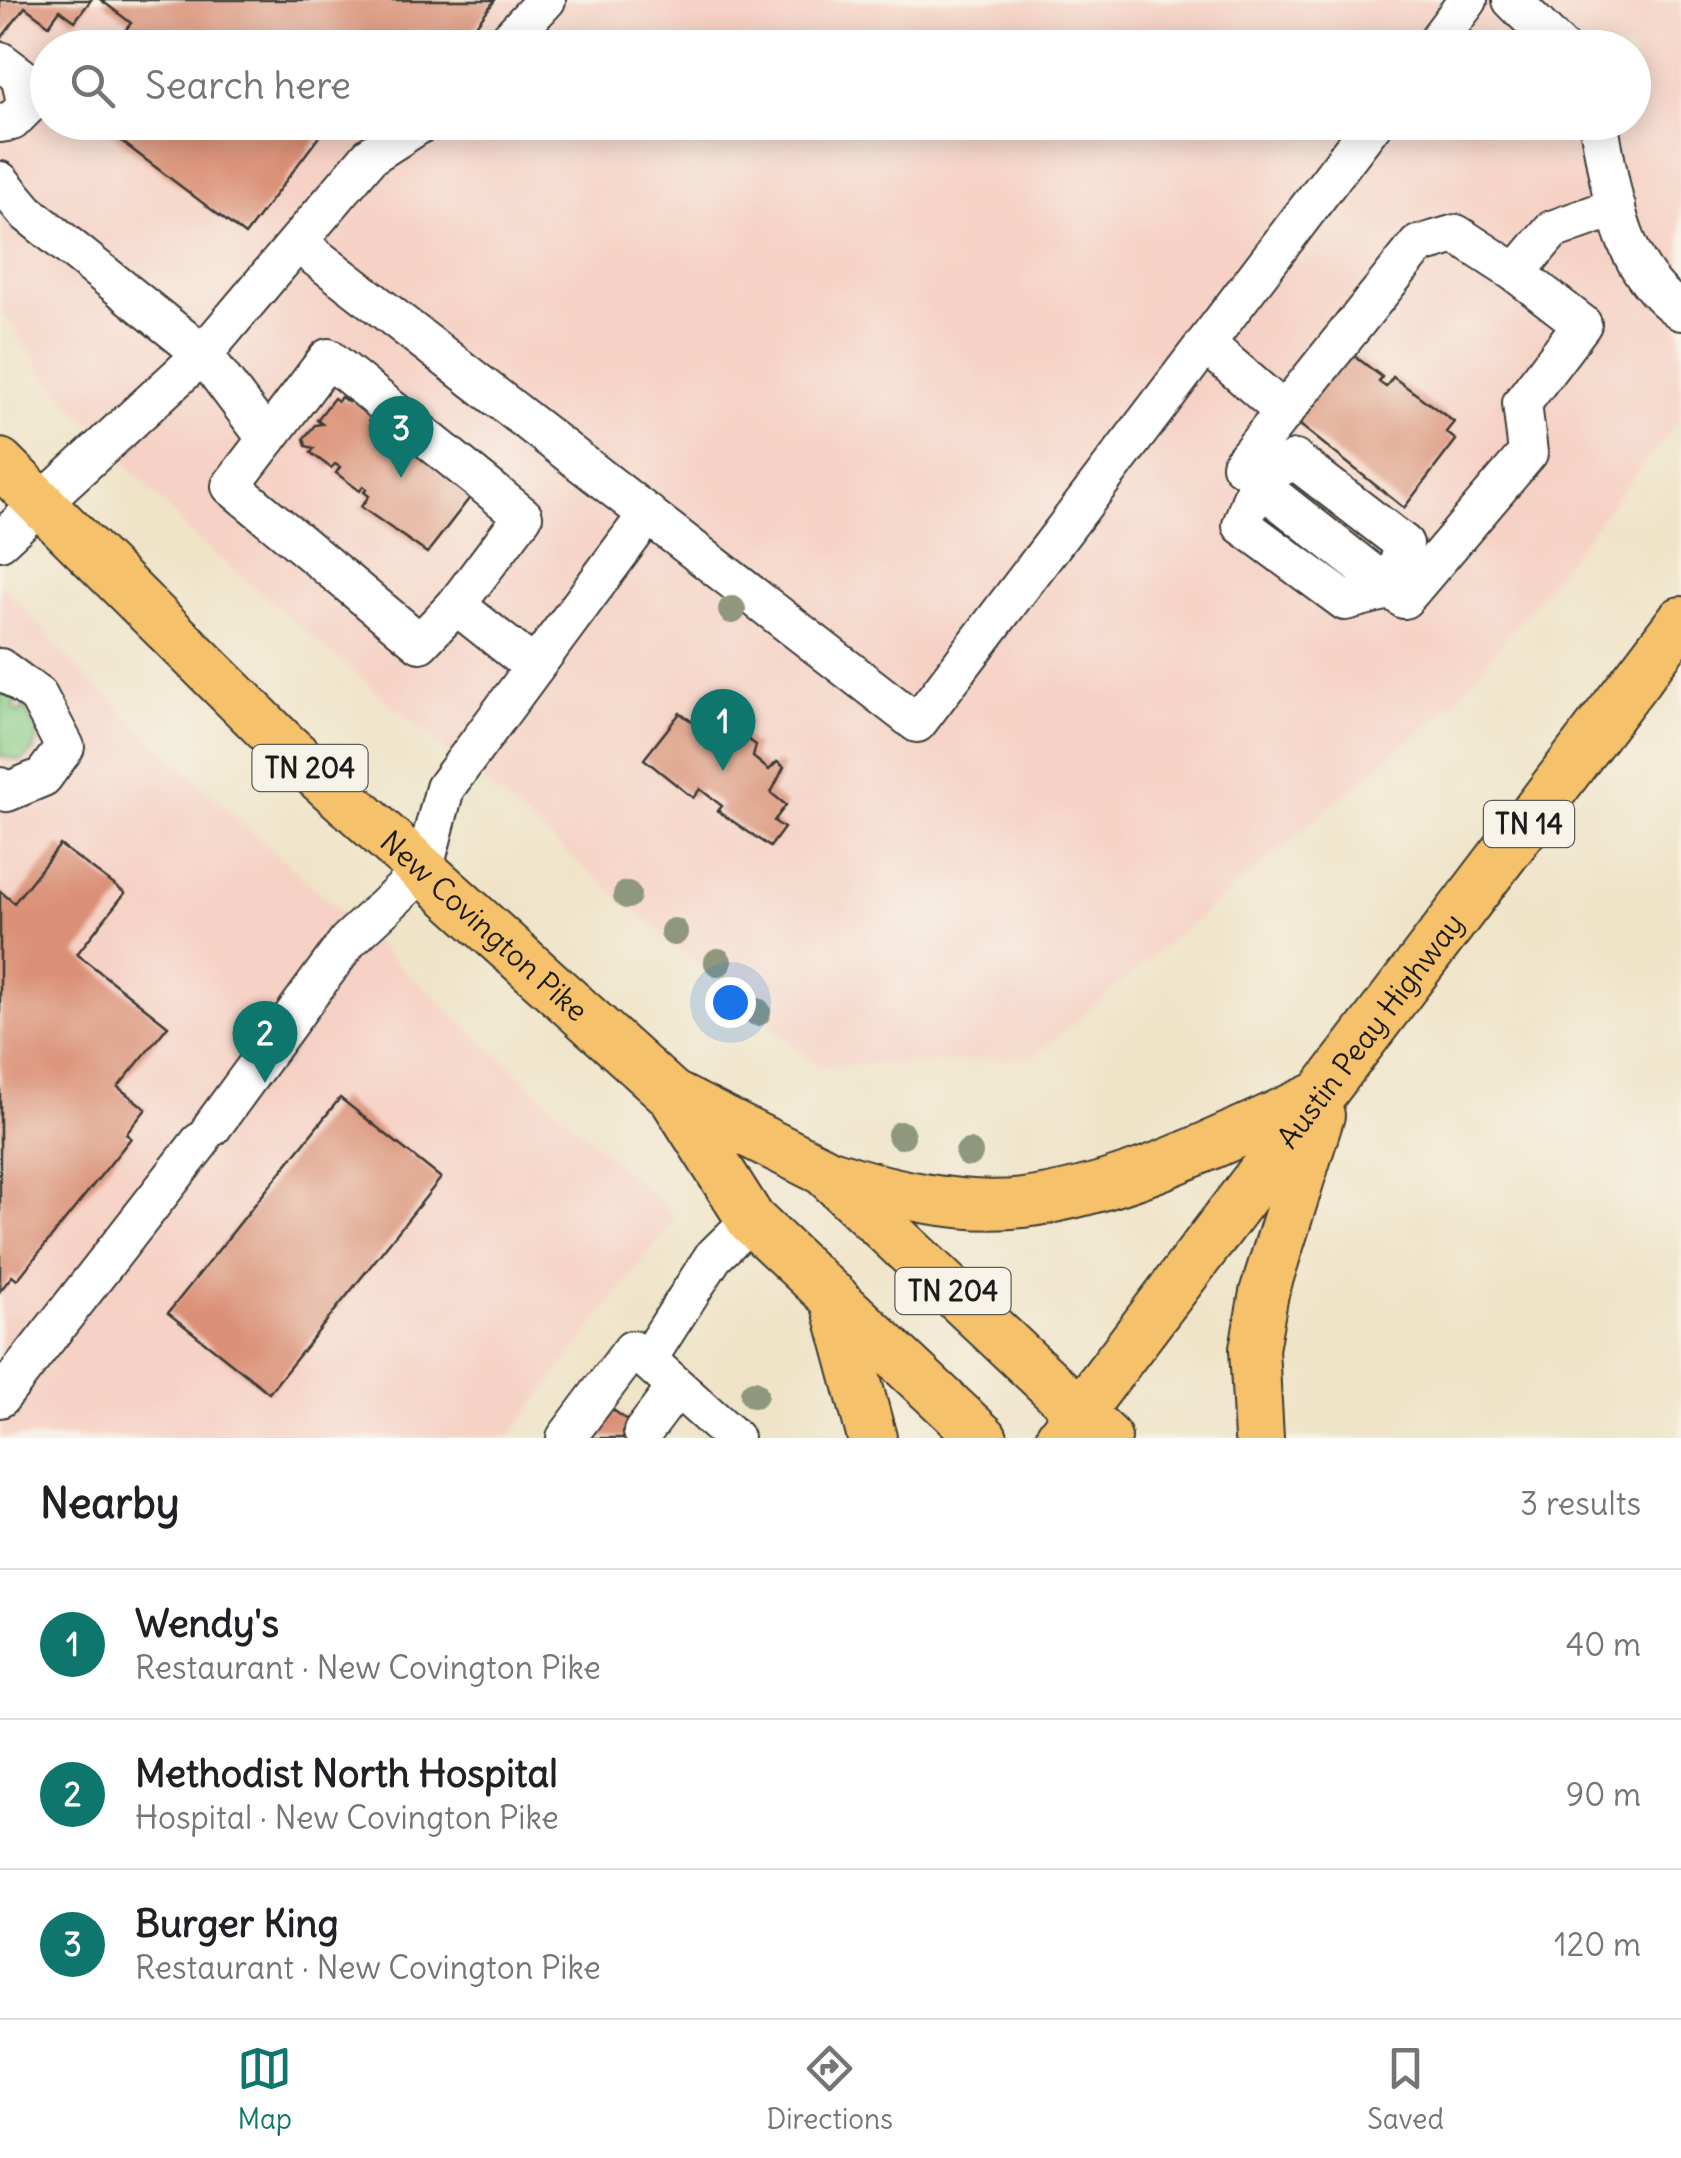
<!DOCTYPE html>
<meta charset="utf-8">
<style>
:root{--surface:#fff;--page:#f2f2f2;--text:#202124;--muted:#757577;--line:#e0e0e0;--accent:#0f766e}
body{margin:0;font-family:Delius,sans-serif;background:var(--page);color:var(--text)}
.you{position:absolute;left:730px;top:1002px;width:35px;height:35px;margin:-25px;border:8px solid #fff;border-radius:50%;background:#1a73e8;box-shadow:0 0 0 15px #1a73e833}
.badge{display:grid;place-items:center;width:65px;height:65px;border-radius:50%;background:var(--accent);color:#fff;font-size:32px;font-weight:700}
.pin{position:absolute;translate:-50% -82px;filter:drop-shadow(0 2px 5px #0008)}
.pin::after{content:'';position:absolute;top:52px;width:35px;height:30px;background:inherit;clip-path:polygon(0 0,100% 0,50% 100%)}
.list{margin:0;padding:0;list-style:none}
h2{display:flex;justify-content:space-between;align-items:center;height:130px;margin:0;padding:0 40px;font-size:42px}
h2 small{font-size:32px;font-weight:400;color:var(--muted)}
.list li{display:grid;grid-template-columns:65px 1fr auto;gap:30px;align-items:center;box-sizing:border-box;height:150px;padding:0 40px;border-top:2px solid var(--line)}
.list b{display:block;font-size:38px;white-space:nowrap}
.list p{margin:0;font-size:32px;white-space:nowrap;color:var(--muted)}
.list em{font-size:32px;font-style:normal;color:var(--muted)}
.icon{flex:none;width:55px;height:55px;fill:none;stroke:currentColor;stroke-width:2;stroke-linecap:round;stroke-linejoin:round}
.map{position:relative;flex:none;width:1681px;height:1438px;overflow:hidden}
.search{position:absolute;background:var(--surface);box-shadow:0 5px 25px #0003;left:30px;right:30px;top:30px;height:110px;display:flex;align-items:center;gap:25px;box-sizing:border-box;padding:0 35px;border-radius:55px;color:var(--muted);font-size:38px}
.sheet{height:580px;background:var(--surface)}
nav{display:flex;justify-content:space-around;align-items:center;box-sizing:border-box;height:140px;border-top:2px solid var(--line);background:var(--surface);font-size:28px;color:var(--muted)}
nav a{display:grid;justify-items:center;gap:5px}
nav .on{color:var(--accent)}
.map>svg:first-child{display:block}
</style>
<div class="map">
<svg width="1681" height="1438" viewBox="0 0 1681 1438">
<rect width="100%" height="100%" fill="#f7f3e8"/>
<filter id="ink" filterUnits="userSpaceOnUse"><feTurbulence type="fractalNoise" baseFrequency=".01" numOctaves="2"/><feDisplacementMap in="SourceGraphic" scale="20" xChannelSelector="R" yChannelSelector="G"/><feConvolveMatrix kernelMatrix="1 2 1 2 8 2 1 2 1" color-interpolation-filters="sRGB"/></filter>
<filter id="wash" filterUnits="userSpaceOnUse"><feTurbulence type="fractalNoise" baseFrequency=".0048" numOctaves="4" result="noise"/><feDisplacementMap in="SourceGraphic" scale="40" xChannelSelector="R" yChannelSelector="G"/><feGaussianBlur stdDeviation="2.25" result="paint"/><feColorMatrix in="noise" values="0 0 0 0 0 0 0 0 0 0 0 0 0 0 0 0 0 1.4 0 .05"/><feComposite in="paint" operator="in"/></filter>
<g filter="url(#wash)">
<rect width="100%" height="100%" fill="#efe4c8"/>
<g fill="#f6d1c5" fill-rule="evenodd">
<path d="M0,0H1681V417L1457,700L1033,1057L819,1067L188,531L46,376L0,308ZM48,48H1634V122H48Z"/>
<polygon points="0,582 81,672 202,786 676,1217 509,1438 0,1438"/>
</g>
<polygon fill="#85c983" stroke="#507250" stroke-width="2.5" points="0,688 18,701 13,709 19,713 24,707 39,735 32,753 21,761 0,756"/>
<g id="blocks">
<g fill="#da9076">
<polygon points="0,0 91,0 75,21 60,10 49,25 25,7 0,40"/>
<polygon points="101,0 495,0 474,28 475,34 460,34 449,48 151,48 155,43 145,35 136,47 121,36 131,23"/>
<polygon points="96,122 330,122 245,235"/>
<polygon points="1343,347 1382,377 1379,382 1386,387 1393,377 1454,422 1446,432 1456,440 1404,508 1290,417"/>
<polygon points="341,397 348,402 351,398 372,415 369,420 374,423 377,419 402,437 398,442 416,455 420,449 475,491 427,553 361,507 369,496 364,492 367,489 363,486 360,491 336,473 340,467 335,464 331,468 311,453 314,448 306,446 304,438 315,425 322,424 317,420 334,398 338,401"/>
<polygon points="680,713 710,735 715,728 735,743 746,738 756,745 753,757 769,770 777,762 784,767 771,793 786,805 774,821 784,828 770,847 718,811 722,806 700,789 693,798 644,759"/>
<polygon points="60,845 125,893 77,954 168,1026 118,1087 146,1109 126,1134 131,1138 17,1280 12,1276 0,1291 0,891 14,903"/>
<polygon points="340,1098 441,1178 269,1393 168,1313"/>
<polygon points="605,1404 643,1432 651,1438 579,1438"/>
</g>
</g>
</g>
<g filter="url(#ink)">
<use href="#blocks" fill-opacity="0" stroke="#3c3a36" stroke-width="2.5"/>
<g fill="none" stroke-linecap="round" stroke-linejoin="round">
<defs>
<g id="minor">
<polyline points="1512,0 1560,48"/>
<polyline points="501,48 546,0"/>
<polyline points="1432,48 1468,0"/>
<polyline points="0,61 20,76 27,106 12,121 0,123"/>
<path d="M1598,122C1613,193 1617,267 1681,311"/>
<polyline points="0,181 26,212 203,354 267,439 231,486 420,643 456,605 534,667"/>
<polyline points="299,244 917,723 1374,122"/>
<polyline points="1206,344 1284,412 1418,245 1456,234 1516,273 1552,230 1616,207"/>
<polyline points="1284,412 1241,465 1259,477 1268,492 1404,599 1528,453 1522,403 1582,324 1516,273"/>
<polyline points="267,439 328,358 523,516 456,605"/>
<polygon points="1295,460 1404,544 1392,589 1345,601 1242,525 1259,477"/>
<polyline points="0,541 203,354 370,156 423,122"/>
<polyline points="0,668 38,696 65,747 43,777 7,792 0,787"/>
<polyline points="212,1127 348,941 423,871 445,788 648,514"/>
<polyline points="647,1360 734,1438"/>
<polyline points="0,1398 200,1142"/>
<polyline points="643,1432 676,1388"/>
<polyline points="566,1438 632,1350 647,1360 713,1257 751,1220"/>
</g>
<g id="major">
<path id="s1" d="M0,463L284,745L672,1095L824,1171L1107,1438"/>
<polyline points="672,1095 751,1220 983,1438"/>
<path d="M834,1175C890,1194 963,1210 1023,1203C1126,1190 1225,1138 1319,1096"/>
<polyline points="834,1297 872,1438"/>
<path id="s2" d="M1060,1438L1681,621"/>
<polyline points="1259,1438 1254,1349 1264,1293 1320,1115"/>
</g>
</defs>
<use href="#minor" stroke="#3c3a36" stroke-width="42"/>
<use href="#major" stroke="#3c3a36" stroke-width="52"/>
<use href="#minor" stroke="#fff" stroke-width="38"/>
<use href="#major" stroke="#f5c16b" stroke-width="48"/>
</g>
<g fill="#8f987d">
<circle cx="732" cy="610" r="14"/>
<circle cx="627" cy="895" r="14"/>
<circle cx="674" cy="932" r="14"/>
<circle cx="718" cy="962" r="14"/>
<circle cx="757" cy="1012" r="14"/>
<circle cx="901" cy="1135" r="14"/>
<circle cx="969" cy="1153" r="14"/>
<circle cx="754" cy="1394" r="14"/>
</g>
</g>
<g text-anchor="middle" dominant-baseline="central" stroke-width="8" stroke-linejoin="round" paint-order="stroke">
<g fill="#f7f3e8" stroke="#5e5c59" stroke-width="2.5">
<rect x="252.5" y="745" width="115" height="46" rx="8"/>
<rect x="1484" y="801" width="90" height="46" rx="8"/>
<rect x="895.5" y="1268" width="115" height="46" rx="8"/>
</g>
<g font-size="28" font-weight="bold" fill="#1c1c1c">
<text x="310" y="768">TN 204</text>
<text x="1529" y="824">TN 14</text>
<text x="953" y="1291">TN 204</text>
</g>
<g font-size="30" fill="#1c1c1c" stroke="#f7f3e8">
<text stroke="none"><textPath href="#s1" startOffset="670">New Covington Pike</textPath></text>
<text stroke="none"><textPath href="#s2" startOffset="512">Austin Peay Highway</textPath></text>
</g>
</g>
</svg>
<div class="you"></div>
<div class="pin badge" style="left:723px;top:771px">1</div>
<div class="pin badge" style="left:265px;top:1083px">2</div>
<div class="pin badge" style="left:401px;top:478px">3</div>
<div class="search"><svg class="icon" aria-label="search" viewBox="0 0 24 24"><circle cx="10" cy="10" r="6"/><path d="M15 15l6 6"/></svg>Search here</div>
</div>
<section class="sheet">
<h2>Nearby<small>3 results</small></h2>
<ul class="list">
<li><span class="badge">1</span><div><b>Wendy's</b><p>Restaurant · New Covington Pike</p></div><em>40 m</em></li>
<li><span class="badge">2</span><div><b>Methodist North Hospital</b><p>Hospital · New Covington Pike</p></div><em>90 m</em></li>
<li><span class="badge">3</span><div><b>Burger King</b><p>Restaurant · New Covington Pike</p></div><em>120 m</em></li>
</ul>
</section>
<nav>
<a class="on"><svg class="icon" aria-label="map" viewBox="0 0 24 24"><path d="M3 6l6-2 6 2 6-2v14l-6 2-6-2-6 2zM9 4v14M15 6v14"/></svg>Map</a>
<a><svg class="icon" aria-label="directions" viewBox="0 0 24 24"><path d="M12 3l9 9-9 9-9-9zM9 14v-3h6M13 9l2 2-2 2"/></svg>Directions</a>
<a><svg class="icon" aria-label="saved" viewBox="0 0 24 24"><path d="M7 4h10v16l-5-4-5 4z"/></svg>Saved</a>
</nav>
